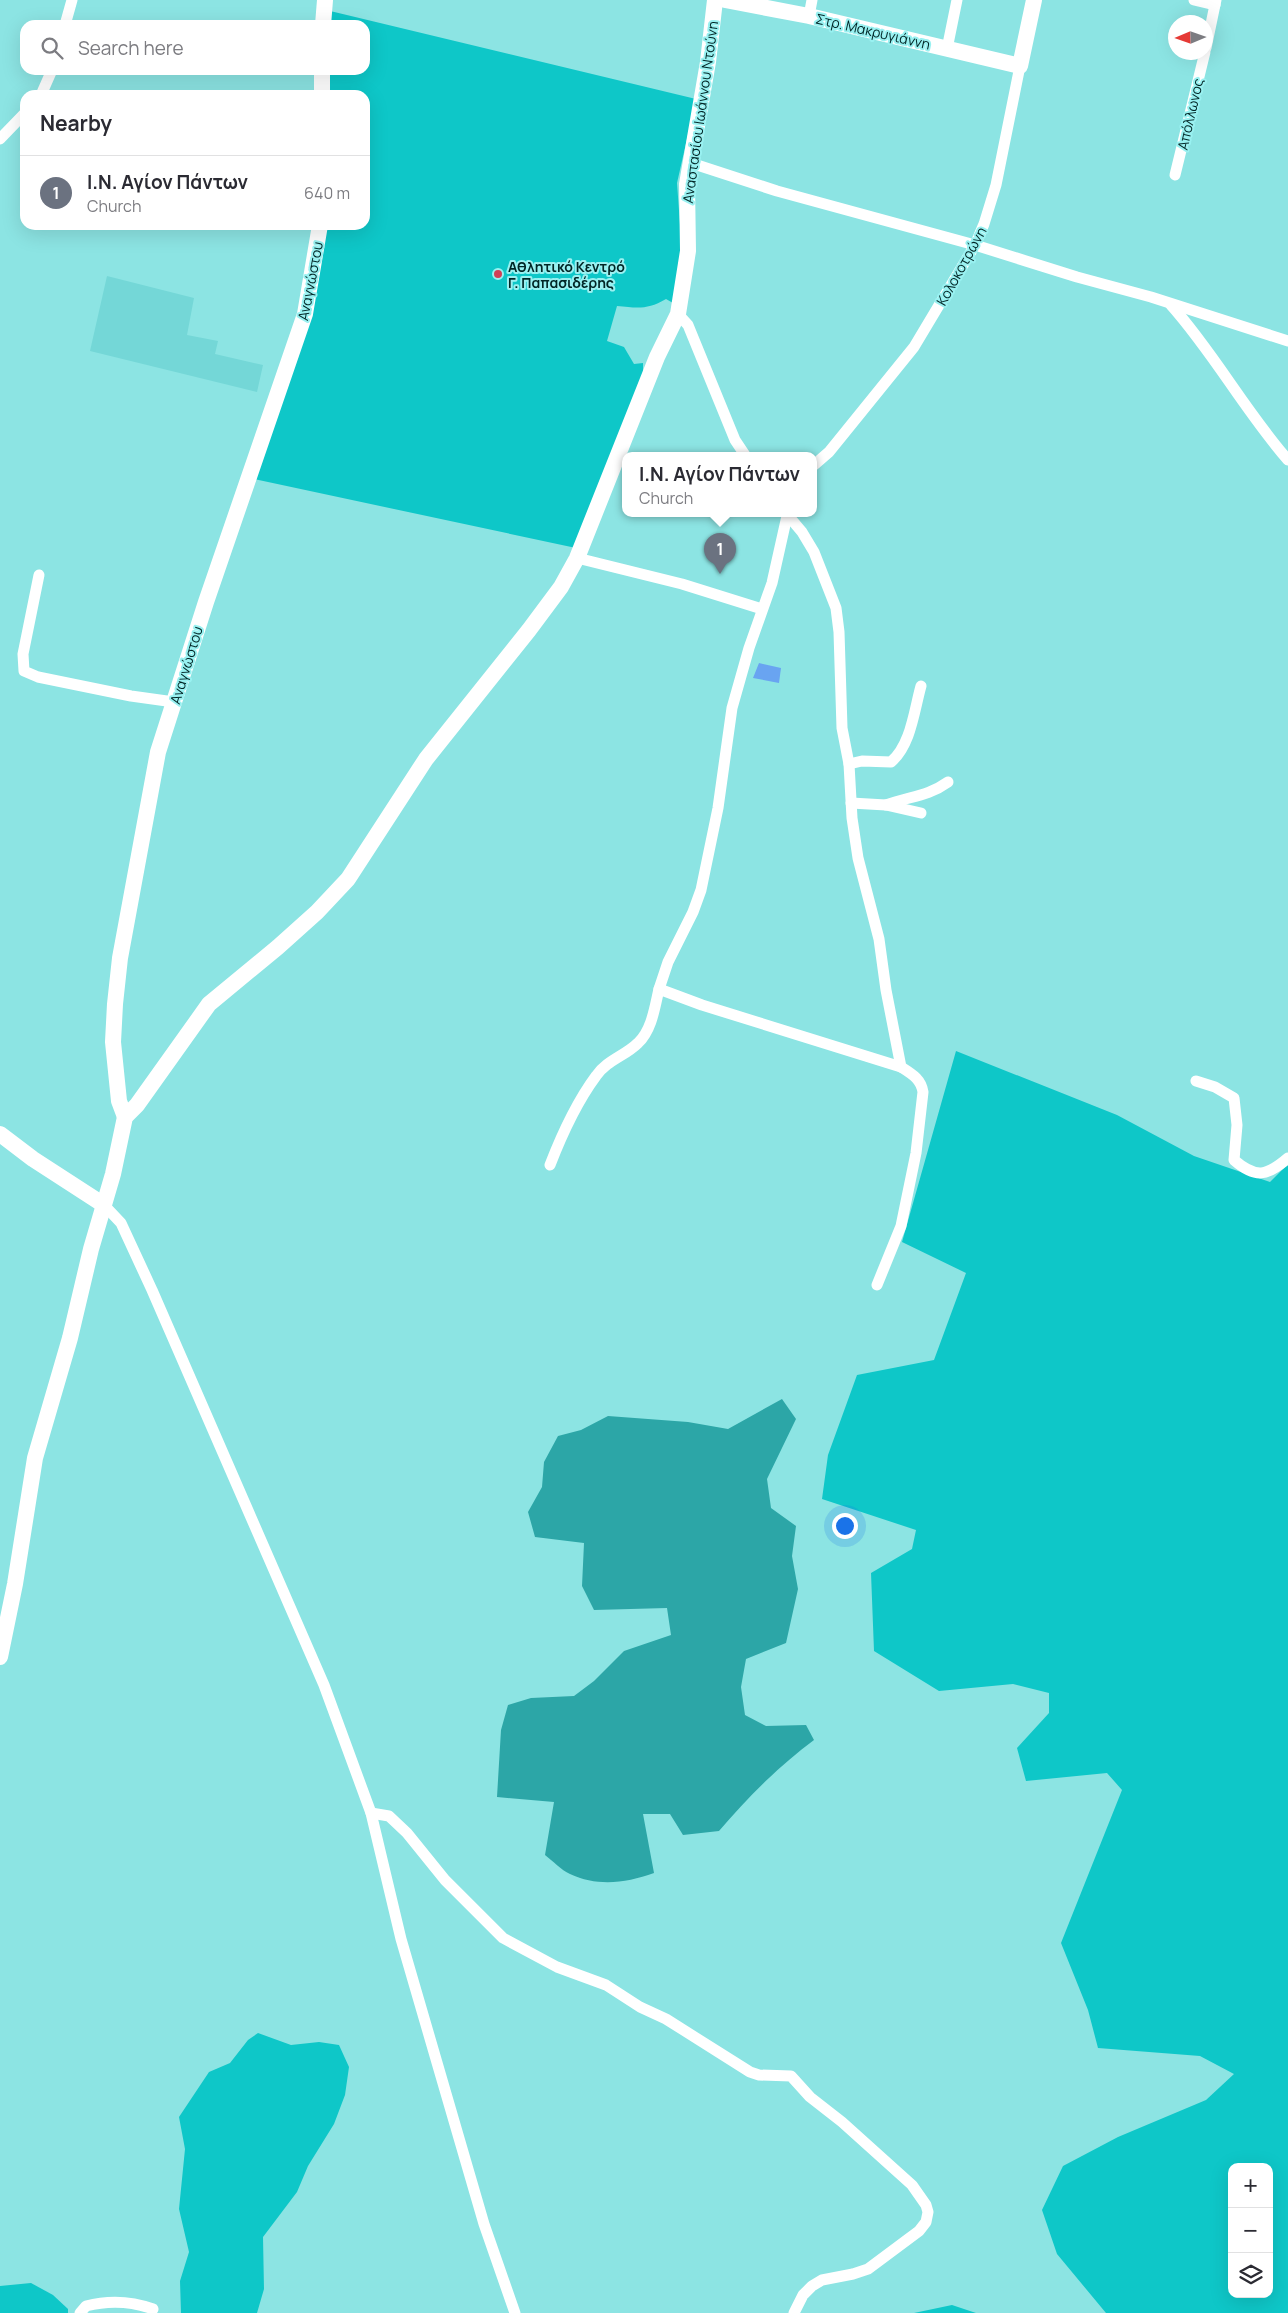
<!DOCTYPE html>
<meta charset="utf-8">
<style>
:root{--surface:#fff;--page:#f2f2f3;--text:#2b2b33;--muted:#7c7c81;--line:#e1e1e2;--accent:#2563eb}
body{margin:0;font-family:Manrope,sans-serif;background:var(--page);color:var(--text)}
.controls{position:absolute;right:15px;bottom:15px;display:grid;overflow:hidden;border-radius:10px;box-shadow:0 5px 20px #0002}
.controls button{width:45px;height:45px;display:grid;place-items:center;padding:0;border:0;border-bottom:1px solid var(--line);background:var(--surface);color:var(--text);font:25px sans-serif}
.compass{position:absolute;left:1168px;top:15px;width:45px;height:45px;border-radius:50%;background:var(--surface);box-shadow:0 5px 20px #0002;rotate:268deg}
.you{position:absolute;left:844px;top:1525px;width:18px;height:18px;margin:-12px;border:4px solid #fff;border-radius:50%;background:#1a73e8;box-shadow:0 0 0 8px #1a73e833}
.badge{display:grid;place-items:center;width:32px;height:32px;border-radius:50%;background:var(--accent);color:#fff;font-size:16px;font-weight:700}
.pin{position:absolute;translate:-50% -41px;filter:drop-shadow(0 1px 2px #0008)}
.pin::after{content:'';position:absolute;top:26px;width:18px;height:15px;background:inherit;clip-path:polygon(0 0,100% 0,50% 100%)}
.popup{position:absolute;left:622px;top:452px;width:195px;height:65px;box-sizing:border-box;display:grid;place-content:center;border-radius:10px;background:var(--surface);filter:drop-shadow(0 1px 4px #0005);font-size:16px;white-space:nowrap;color:var(--muted)}
.popup b{font-size:19px;color:var(--text)}
.popup::after{content:'';position:absolute;left:50%;top:100%;margin-left:-10px;border:10px solid transparent;border-top-color:var(--surface)}
.list{margin:0;padding:0;list-style:none}
h2{display:flex;justify-content:space-between;align-items:center;height:65px;margin:0;padding:0 20px;font-size:21px}
h2 small{font-size:16px;font-weight:400;color:var(--muted)}
.list li{display:grid;grid-template-columns:32px 1fr auto;gap:15px;align-items:center;box-sizing:border-box;height:75px;padding:0 20px;border-top:1px solid var(--line)}
.list b{display:block;font-size:19px;white-space:nowrap}
.list p{margin:0;font-size:16px;white-space:nowrap;color:var(--muted)}
.list em{font-size:16px;font-style:normal;color:var(--muted)}
.icon{flex:none;width:28px;height:28px;fill:none;stroke:currentColor;stroke-width:2;stroke-linecap:round;stroke-linejoin:round}
.map{position:relative;flex:none;width:1288px;height:2313px;overflow:hidden}
.search{position:absolute;background:var(--surface);box-shadow:0 5px 20px #0002;left:20px;top:20px;width:350px;height:55px;display:flex;align-items:center;gap:12px;box-sizing:border-box;padding:0 18px;border-radius:15px;color:var(--muted);font-size:19px}
.panel{position:absolute;background:var(--surface);box-shadow:0 5px 20px #0002;left:20px;top:90px;width:350px;height:140px;border-radius:15px}
.map>svg:first-child{display:block}
</style>
<div class="map">
<svg width="1288" height="2313" viewBox="0 0 1288 2313">
<rect width="100%" height="100%" fill="#8ce4e3"/>
<polygon fill="#74d7d7" points="107,276 194,298 187,335 218,341 215,354 263,365 257,392 90,351"/>
<g fill="#0ec7c8" fill-rule="evenodd">
<path d="M326,10L696,99L677,183L682,252L673,303L666,299C647,310 638,308 617,306L607,341L624,347L634,364L643,363V375L576,548L254,479L323,225H365V95H325L324,70H365V25H325Z"/>
<path d="M956,1051L1117,1115L1194,1156L1270,1182L1288,1164V2313H1106L1057,2254L1042,2210L1063,2166L1118,2137L1206,2100L1234,2074L1200,2056L1098,2048L1088,2010L1061,1943L1122,1790L1107,1773L1026,1781L1017,1748L1049,1713V1693L1013,1684L939,1691L874,1651L871,1573L912,1549L916,1530L822,1499L828,1455L857,1375L934,1360L966,1273L902,1242ZM1232,2167H1269V2294H1232Z"/>
<polygon points="258,2033 291,2045 319,2042 339,2045 349,2067 345,2095 334,2124 308,2166 297,2192 263,2237 264,2289 257,2313 181,2313 180,2281 189,2252 179,2209 185,2149 179,2117 209,2072 230,2063 248,2040"/>
<polygon points="31,2283 53,2295 68,2309 68,2313 0,2313 0,2286"/>
<polygon points="952,2305 976,2313 914,2313"/>
</g>
<path fill="#2ca6a7" d="M782,1399L796,1419L767,1479L771,1508L796,1526L792,1556L798,1589L786,1643L746,1659L741,1687L745,1715L766,1726L806,1725L814,1740C778,1767 748,1797 719,1831L683,1835L670,1814H643L654,1873C626,1883 598,1887 570,1874C561,1870 553,1861 545,1855L554,1802L497,1797L501,1730L508,1705L531,1698L574,1696L594,1681L624,1651L671,1635L667,1608L594,1610L582,1586L584,1543L535,1537L528,1512L542,1487L544,1462L558,1436L581,1430L608,1416L688,1422L728,1429Z"/>
<polygon fill="#69a4f1" points="759,663 781,668 779,683 753,678"/>
<g fill="none" stroke-linecap="round" stroke-linejoin="round">
<g stroke="#fff" stroke-width="11">
<polyline points="1194,0 1215,5"/>
<polyline points="809,16 812,0"/>
<polyline points="65,25 72,0"/>
<polyline points="1206,48 1216,0"/>
<polyline points="947,49 957,0"/>
<polyline points="41,95 52,70"/>
<polyline points="0,139 25,113"/>
<polyline points="691,163 777,191 975,245 1077,277 1151,297 1288,341"/>
<polyline points="1175,175 1205,52"/>
<path d="M1171,305C1214,353 1245,411 1288,460"/>
<polyline points="678,314 688,325 735,440 745,455"/>
<polyline points="814,465 829,452 914,347 975,245 984,224 996,185 1020,66"/>
<path d="M786,513L802,532L814,552L836,608L839,632L842,728L849,764L852,818L858,858L879,939L886,990L901,1067C912,1074 921,1079 923,1092L916,1153L901,1226L877,1285"/>
<polyline points="787,516 772,583 749,648 732,708 718,808 701,890 693,912 668,962 659,989 702,1005 901,1067"/>
<polyline points="577,558 682,584 762,609"/>
<polyline points="39,575 23,654 24,671 38,677 131,696 174,702"/>
<path d="M849,764L862,761L891,762C911,745 914,711 921,686"/>
<polyline points="851,803 886,805 921,813"/>
<path d="M886,805C910,796 927,797 948,782"/>
<path d="M1196,1081L1215,1087L1234,1098L1237,1125L1234,1160C1256,1179 1267,1176 1288,1158"/>
<path d="M550,1165C562,1134 576,1103 596,1076C607,1060 625,1056 638,1043C652,1030 655,1006 659,989"/>
<polyline points="104,1205 121,1223 152,1290 324,1685 371,1813 401,1939 484,2224 515,2313"/>
<polyline points="371,1813 389,1816 407,1833 445,1880 503,1938 557,1967 606,1985 640,2007 666,2019 750,2072 759,2075 791,2076 810,2097 842,2122 912,2185 926,2205 928,2212 926,2222 919,2231 868,2269 853,2274 822,2280 812,2286 803,2295 794,2313"/>
<path d="M80,2313L86,2306C109,2300 131,2301 153,2309"/>
</g>
<g stroke="#fff" stroke-width="16">
<polyline points="725,0 809,16 1020,66 1034,0"/>
<polyline points="323,25 325,0"/>
<polyline points="322,70 322,95"/>
<polyline points="125,1117 119,1101 113,1042 115,1004 120,958 158,752 206,602 305,314 320,225"/>
<polyline points="0,1134 33,1159 104,1205"/>
<polyline points="0,1657 15,1584 35,1458 70,1338 91,1249 113,1174 125,1117 137,1105 209,1004 278,947 317,912 348,879 426,759 529,630 561,587 577,558 657,357 678,314 688,251 687,184 708,62 715,0"/>
</g>
</g>
<circle fill="#d04057" stroke="#99f1f1" stroke-width="2" cx="498" cy="274" r="5"/>
<g text-anchor="middle" dominant-baseline="central" stroke-width="4" stroke-linejoin="round" paint-order="stroke">
<g font-size="14" fill="#002525" stroke="#99f1f1">
<text transform="translate(873 31) rotate(13)">Στρ. Μακρυγιάννη</text>
<text transform="translate(700 112) rotate(-82)">Αναστασίου Ιωάννου Ντούνη</text>
<text transform="translate(1190 114) rotate(-77)">Απόλλωνος</text>
<text transform="translate(961 266) rotate(-61)">Κολοκοτρώνη</text>
<text transform="translate(310 281) rotate(-79)">Αναγνώστου</text>
<text transform="translate(186 665) rotate(-73)">Αναγνώστου</text>
</g>
<g font-size="14" font-weight="bold" fill="#002525" stroke="#99f1f1" text-anchor="start">
<text x="508" y="266">Αθλητικό Κεντρό<tspan x="508" dy="16">Γ. Παπασιδέρης</tspan></text>
</g>
</g>
</svg>
<div class="controls">
<button>+</button>
<button>−</button>
<button><svg class="icon" aria-label="layers" viewBox="0 0 24 24"><path d="M12 4l9 5-9 5-9-5zM3 14l9 5 9-5"/></svg></button>
</div>
<svg class="compass" viewBox="-18 -18 36 36"><path d="M0-13l5 13h-10z" fill="#e53935"/><path d="M0 13l5-13h-10z" fill="#7c7c81"/></svg>
<div class="you"></div>
<div class="pin badge" style="left:720px;top:574px;background:#6b7280">1</div>
<div class="popup"><b>Ι.Ν. Αγίον Πάντων</b>Church</div>
<div class="search"><svg class="icon" aria-label="search" viewBox="0 0 24 24"><circle cx="10" cy="10" r="6"/><path d="M15 15l6 6"/></svg>Search here</div>
<section class="panel">
<h2>Nearby<small></small></h2>
<ul class="list">
<li><span class="badge" style="background:#6b7280">1</span><div><b>Ι.Ν. Αγίον Πάντων</b><p>Church</p></div><em>640 m</em></li>
</ul>
</section>
</div>
